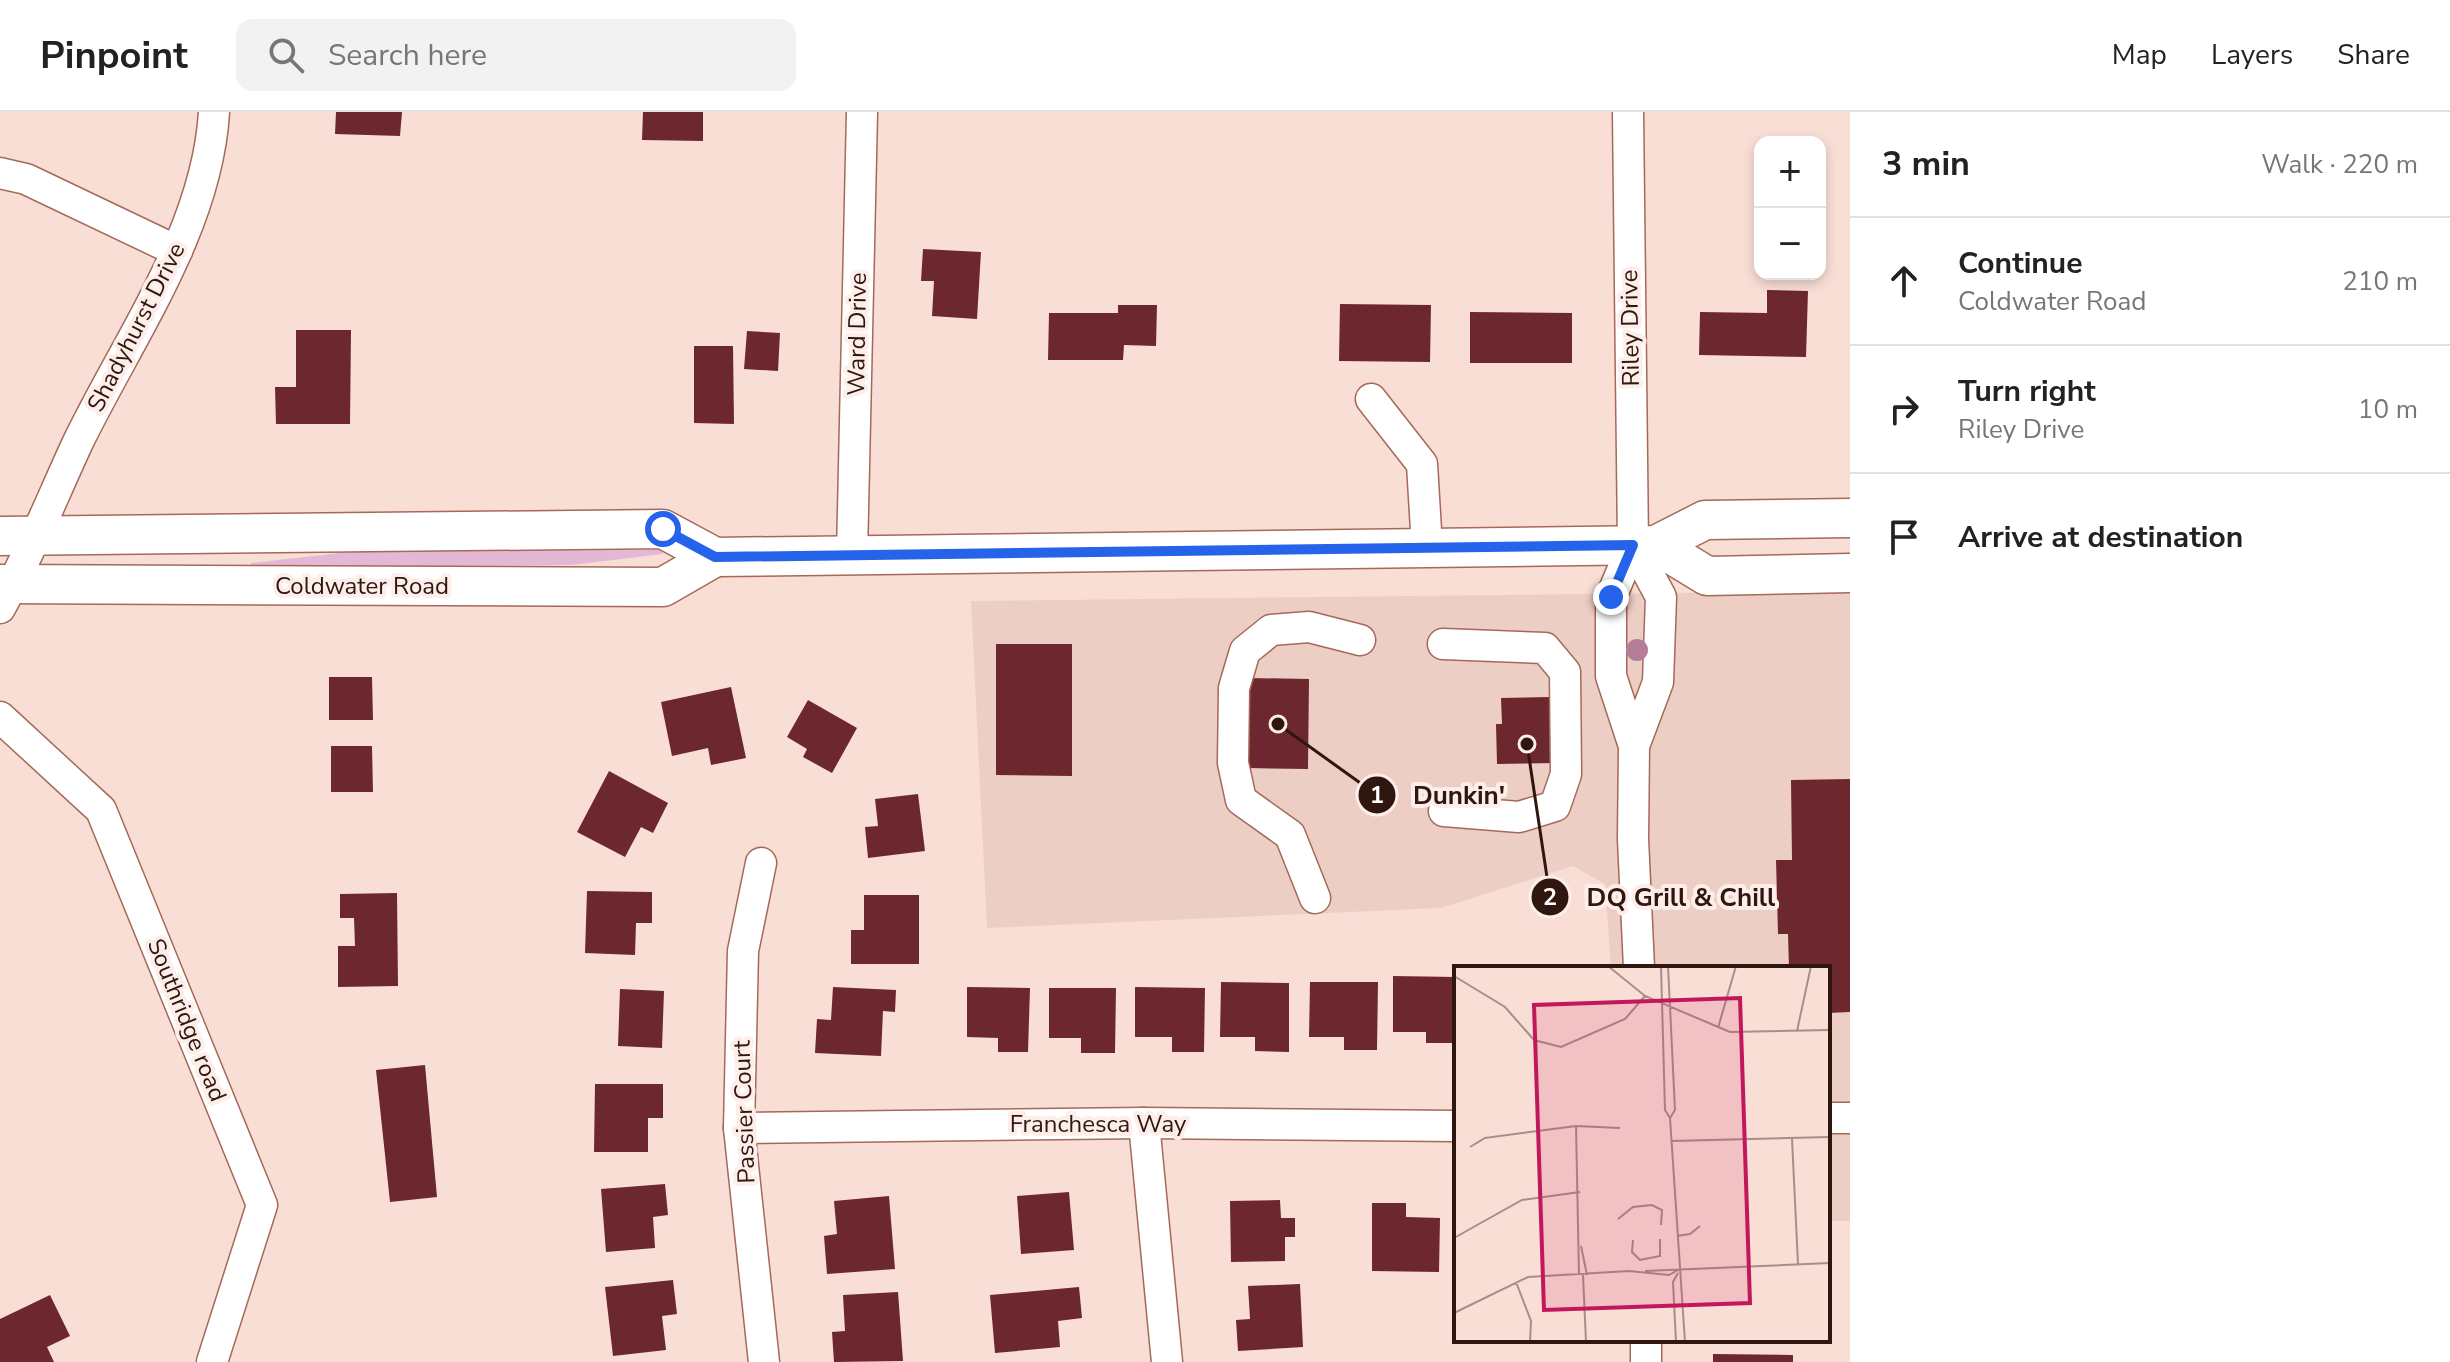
<!DOCTYPE html>
<meta charset="utf-8">
<style>
:root{--surface:#fff;--page:#f2f2f2;--text:#222;--muted:#767676;--line:#e0e0e0}
body{margin:0;font-family:"Nunito Sans",sans-serif;background:var(--page);color:var(--text)}
.controls{position:absolute;right:24px;top:24px;display:grid;overflow:hidden;border-radius:16px;box-shadow:0 4px 12px #0003}
.controls button{width:72px;height:72px;display:grid;place-items:center;padding:0;border:0;border-bottom:2px solid var(--line);background:var(--surface);color:var(--text);font:40px sans-serif}
.stop{position:absolute;width:24px;height:24px;margin:-18px;border:6px solid #2563eb;border-radius:50%;background:#fff}
.stop.end{background:#2563eb;border-color:#fff;box-shadow:0 2px 8px #0008}
.list{margin:0;padding:0;list-style:none}
h2{display:flex;justify-content:space-between;align-items:center;height:104px;margin:0;padding:0 32px;font-size:34px}
h2 small{font-size:26px;font-weight:400;color:var(--muted)}
.list li{display:grid;grid-template-columns:52px 1fr auto;gap:24px;align-items:center;box-sizing:border-box;height:128px;padding:0 32px;border-top:2px solid var(--line)}
.list b{display:block;font-size:30px;white-space:nowrap}
.list p{margin:0;font-size:26px;white-space:nowrap;color:var(--muted)}
.list em{font-size:26px;font-style:normal;color:var(--muted)}
.icon{flex:none;width:44px;height:44px;fill:none;stroke:currentColor;stroke-width:2;stroke-linecap:round;stroke-linejoin:round}
.map{position:relative;flex:none;width:1850px;height:1250px;overflow:hidden}
header{display:flex;align-items:center;gap:48px;box-sizing:border-box;height:112px;padding:0 40px;background:var(--surface);border-bottom:2px solid var(--line)}
header strong{font-size:38px}
nav{display:flex;gap:44px;margin-inline-start:auto;font-size:28px}
.search{width:560px;height:72px;background:var(--page);display:flex;align-items:center;gap:20px;box-sizing:border-box;padding:0 28px;border-radius:16px;color:var(--muted);font-size:30px}
main{display:flex}
aside{flex:1;background:var(--surface)}
.map>svg:first-child{display:block}
</style>
<header>
<strong>Pinpoint</strong>
<div class="search"><svg class="icon" aria-label="search" viewBox="0 0 24 24"><circle cx="10" cy="10" r="6"/><path d="M15 15l6 6"/></svg>Search here</div>
<nav><a>Map</a><a>Layers</a><a>Share</a></nav>
</header>
<main>
<div class="map">
<svg width="1850" height="1250" viewBox="0 0 1850 1250">
<rect width="100%" height="100%" fill="#f9ded6"/>
<polygon fill="#edcec5" points="1850,479 1850,1109 1828,1109 1828,856 1611,856 1605,772 1573,754 1441,796 987,816 971,489"/>
<polygon fill="#e3b7d6" points="663,438 662,442 572,453 251,456 251,451 357,439"/>
<g fill="#6d272e">
<polygon points="336,0 402,0 400,24 335,22"/>
<polygon points="643,0 703,0 703,29 642,28"/>
<polygon points="923,137 981,140 977,207 932,204 934,169 921,169"/>
<polygon points="1767,178 1808,179 1806,245 1699,243 1700,200 1767,201"/>
<polygon points="1340,192 1431,193 1430,250 1339,249"/>
<polygon points="1118,193 1157,193 1156,234 1124,233 1123,248 1048,248 1049,201 1118,201"/>
<polygon points="1470,200 1572,201 1572,251 1470,251"/>
<polygon points="296,218 351,218 350,312 276,312 275,275 296,275"/>
<polygon points="747,219 780,221 778,259 744,257"/>
<polygon points="694,234 733,234 734,312 694,311"/>
<polygon points="996,532 1072,532 1072,664 996,663"/>
<polygon points="329,565 372,565 373,608 329,608"/>
<polygon points="1248,566 1309,567 1308,657 1247,656"/>
<polygon points="731,575 746,646 711,653 708,636 672,644 661,590"/>
<polygon points="1551,585 1557,651 1497,652 1496,612 1502,612 1501,586"/>
<polygon points="808,588 857,616 832,661 803,645 807,637 787,625"/>
<polygon points="331,634 372,634 373,680 331,680"/>
<polygon points="609,659 668,691 653,721 641,715 625,745 577,720"/>
<polygon points="1850,667 1850,900 1828,901 1828,856 1789,856 1788,822 1778,822 1776,748 1792,748 1791,668"/>
<polygon points="918,682 925,739 868,746 865,715 878,714 875,687"/>
<polygon points="587,779 652,780 652,811 636,811 635,843 585,841"/>
<polygon points="397,781 398,874 338,875 338,834 355,834 354,806 340,806 340,782"/>
<polygon points="864,783 919,783 919,852 851,852 851,818 864,818"/>
<rect x="1485" y="852" width="58" height="4"/>
<polygon points="1393,864 1456,865 1456,931 1426,931 1426,920 1393,920"/>
<polygon points="1221,870 1289,871 1289,940 1255,939 1255,925 1220,925"/>
<polygon points="1310,870 1378,870 1377,938 1344,938 1344,925 1309,925"/>
<polygon points="833,875 896,878 895,900 883,899 881,944 815,941 817,907 831,908"/>
<polygon points="967,875 1030,876 1028,940 998,940 998,926 967,925"/>
<polygon points="1135,875 1205,876 1204,940 1172,940 1172,925 1135,925"/>
<polygon points="1049,876 1116,876 1115,941 1081,941 1081,926 1049,926"/>
<polygon points="620,877 664,879 662,936 618,934"/>
<polygon points="425,953 437,1085 390,1090 376,958"/>
<polygon points="595,972 663,972 663,1006 648,1006 648,1040 594,1040"/>
<polygon points="665,1072 668,1103 653,1105 655,1136 606,1140 601,1077"/>
<polygon points="1069,1080 1074,1138 1021,1142 1017,1084"/>
<polygon points="889,1084 895,1157 827,1162 824,1124 837,1122 834,1089"/>
<polygon points="1280,1088 1281,1106 1295,1106 1295,1125 1285,1125 1285,1149 1231,1150 1230,1089"/>
<polygon points="1372,1091 1406,1091 1406,1105 1440,1106 1439,1160 1372,1159"/>
<polygon points="673,1168 677,1202 662,1204 666,1238 613,1244 605,1175"/>
<polygon points="1300,1172 1303,1235 1238,1239 1236,1208 1250,1207 1248,1174"/>
<polygon points="1079,1175 1082,1206 1058,1209 1060,1235 995,1241 990,1183"/>
<polygon points="898,1180 903,1249 834,1250 832,1220 845,1219 843,1183"/>
<polygon points="50,1183 70,1224 47,1235 54,1250 0,1250 0,1207"/>
<polygon points="1713,1242 1793,1243 1793,1250 1713,1250"/>
</g>
<g fill="none" stroke-linecap="round" stroke-linejoin="round">
<defs>
<g id="minor">
<polyline points="1628,0 1633,433 1611,485 1611,564 1634,634"/>
<polyline points="0,61 26,67 177,139"/>
<polyline points="1371,287 1422,352 1427,435"/>
<polyline points="1633,433 1661,485 1658,570 1634,634 1633,727 1639,856"/>
<polyline points="852,443 862,0"/>
<path d="M0,496C30,442 52,386 78,330C128,227 207,118 214,0"/>
<polyline points="1443,532 1545,536 1565,560 1566,662 1555,694 1519,705 1444,699"/>
<polyline points="0,605 101,698 262,1093 212,1250"/>
<polyline points="761,751 743,839 739,1016 764,1250"/>
<polyline points="1315,786 1290,723 1241,688 1233,651 1234,576 1245,539 1271,518 1309,515 1360,528"/>
<polyline points="1828,1006 1850,1006"/>
<polyline points="1144,1011 1167,1250"/>
<polyline points="739,1016 1144,1011 1456,1014"/>
<polyline points="1646,1228 1646,1250"/>
</g>
<g id="major">
<polyline points="0,424 663,417 715,445 1656,433 1705,408 1850,406"/>
<polyline points="1656,433 1707,464 1850,461"/>
<polyline points="0,472 663,475 715,445"/>
</g>
</defs>
<use href="#minor" stroke="#a56958" stroke-width="33"/>
<use href="#major" stroke="#a56958" stroke-width="41"/>
<use href="#minor" stroke="#fff" stroke-width="30"/>
<use href="#major" stroke="#fff" stroke-width="38"/>
</g>
<circle fill="#b47e9b" cx="1637" cy="538" r="11"/>
<g fill="none" stroke-linecap="round" stroke-linejoin="round">
<polyline stroke="#2563eb" stroke-width="10" points="663,417 715,445 1633,433 1611,485"/>
</g>
<g text-anchor="middle" dominant-baseline="central" stroke-width="8" stroke-linejoin="round" paint-order="stroke">
<g font-size="24" fill="#2f1710" stroke="#fdeeea">
<text transform="translate(136 215) rotate(-63)">Shadyhurst Drive</text>
<text transform="translate(1630 216) rotate(-91)">Riley Drive</text>
<text transform="translate(857 222) rotate(-89)">Ward Drive</text>
<text x="362" y="474">Coldwater Road</text>
<text transform="translate(187 908) rotate(68)">Southridge road</text>
<text transform="translate(744 1000) rotate(-92)">Passier Court</text>
<text x="1098" y="1012">Franchesca Way</text>
</g>
</g>
<g transform="translate(1454 854)">
<rect width="376" height="376" fill="#f9ded6"/>
<path fill="none" stroke="#a88e87" stroke-width="2" d="M154,0L191,30L276,66L376,64M207,0L211,144L216,152M214,0L221,144L216,152L231,376M0,10L51,41L80,74L107,81L171,53L191,30M264,62L282,0M343,65L357,0M122,160L125,309M338,173L344,298M218,175L376,171M16,181L31,172L122,160L166,162M164,253L179,241L198,239L208,244L207,259M223,270L236,268L246,260M0,272L68,234L126,226M179,274L178,286L186,294L206,290V273M127,280L133,309M191,305L376,297M129,309L132,376M62,316L77,355L76,376M0,347L74,311L175,305L215,309L224,304M222,376L219,316L224,307"/>
<path fill="#c2185b" fill-opacity="0.15" stroke="#c2185b" stroke-width="4" d="M286,32L296,337L90,344L80,39Z"/>
<rect width="376" height="376" fill="none" stroke="#2f1710" stroke-width="4"/>
</g>
<path fill="none" stroke="#2f1710" stroke-width="3" d="M1278 612L1377 683M1527 632L1550 785"/>
<g fill="#2f1710" stroke="#fdeeea" stroke-width="3">
<circle cx="1278" cy="612" r="8"/>
<circle cx="1527" cy="632" r="8"/>
<circle cx="1377" cy="683" r="20"/>
<circle cx="1550" cy="785" r="20"/>
</g>
<g font-size="24" text-anchor="middle" font-weight="bold" fill="#fff">
<text x="1377" y="691">1</text>
<text x="1550" y="793">2</text>
</g>
<g font-size="26" text-anchor="middle" font-weight="bold" fill="#2f1710" stroke="#fdeeea" stroke-width="8" stroke-linejoin="round" paint-order="stroke">
<text x="1459" y="692">Dunkin'</text>
<text x="1681" y="794">DQ Grill &amp; Chill</text>
</g>
</svg>
<div class="controls">
<button>+</button>
<button>−</button>
</div>
<div class="stop" style="left:663px;top:417px"></div>
<div class="stop end" style="left:1611px;top:485px"></div>
</div>
<aside>
<h2>3 min<small>Walk · 220 m</small></h2>
<ul class="list">
<li><svg class="icon" aria-label="ahead" viewBox="0 0 24 24"><path d="M12 20V5M6 11l6-6 6 6"/></svg><div><b>Continue</b><p>Coldwater Road</p></div><em>210 m</em></li>
<li><svg class="icon" aria-label="right" viewBox="0 0 24 24"><path d="M7 20v-9h11M14 6l5 5-5 5"/></svg><div><b>Turn right</b><p>Riley Drive</p></div><em>10 m</em></li>
<li><svg class="icon" aria-label="arrive" viewBox="0 0 24 24"><path d="M6 21V4h12l-3 4 3 4H6"/></svg><div><b>Arrive at destination</b></div></li>
</ul>
</aside>
</main>
